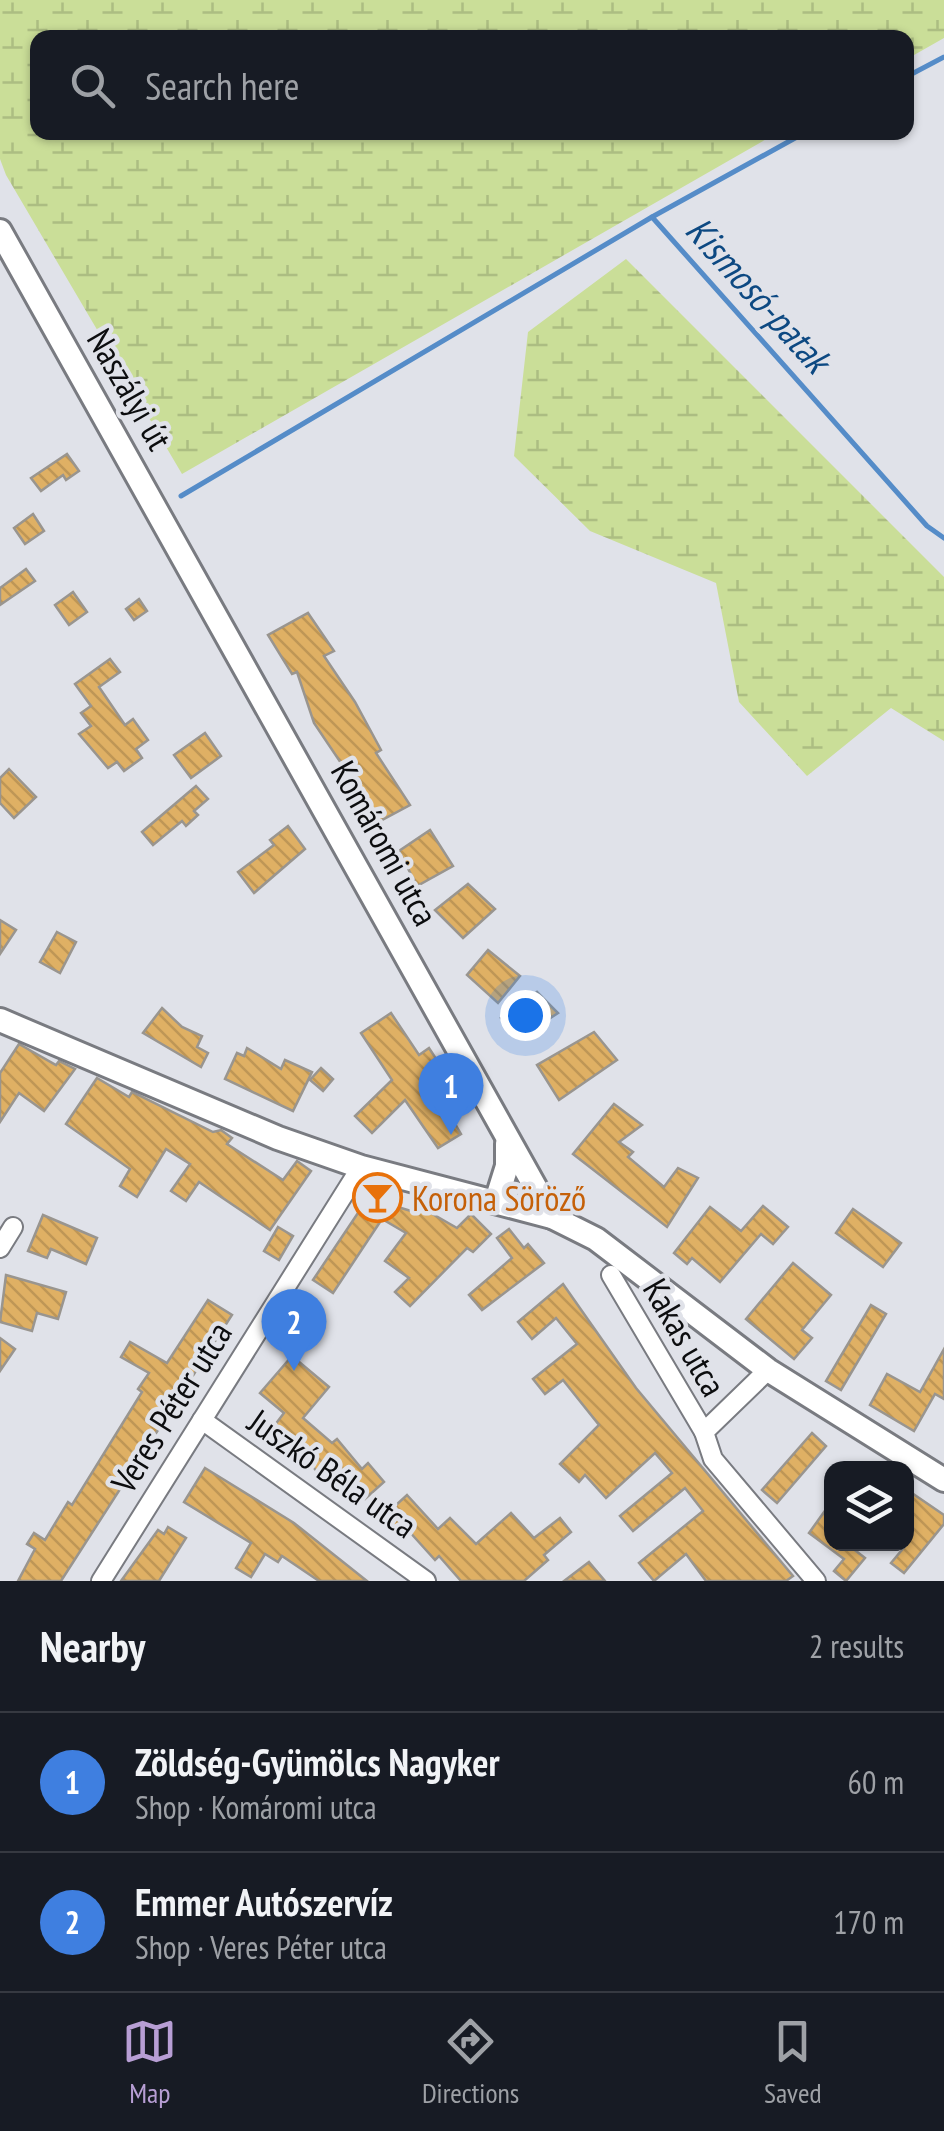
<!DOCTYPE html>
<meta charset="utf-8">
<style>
:root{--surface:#171b24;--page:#242831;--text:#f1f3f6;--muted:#9ea1a6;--line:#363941;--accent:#b79ed4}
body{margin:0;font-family:"PT Sans Narrow",sans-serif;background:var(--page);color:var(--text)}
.controls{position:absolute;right:30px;bottom:30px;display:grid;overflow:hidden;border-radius:20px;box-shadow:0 2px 8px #0004}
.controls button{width:90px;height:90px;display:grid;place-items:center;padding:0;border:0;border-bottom:2px solid var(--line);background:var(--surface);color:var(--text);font:50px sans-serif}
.you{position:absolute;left:525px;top:1015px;width:35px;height:35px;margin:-25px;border:8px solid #fff;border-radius:50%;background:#1a73e8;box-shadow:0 0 0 15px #1a73e833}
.badge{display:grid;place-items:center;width:65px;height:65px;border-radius:50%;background:var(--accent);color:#fff;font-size:32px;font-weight:700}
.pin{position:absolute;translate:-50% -82px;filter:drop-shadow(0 2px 5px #0008)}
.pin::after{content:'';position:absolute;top:52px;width:35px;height:30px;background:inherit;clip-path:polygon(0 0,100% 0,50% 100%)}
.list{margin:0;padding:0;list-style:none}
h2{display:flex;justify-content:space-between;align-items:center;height:130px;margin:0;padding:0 40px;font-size:42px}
h2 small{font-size:32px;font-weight:400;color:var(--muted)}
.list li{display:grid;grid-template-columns:65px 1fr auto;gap:30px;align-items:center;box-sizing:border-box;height:140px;padding:0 40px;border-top:2px solid var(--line)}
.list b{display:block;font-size:38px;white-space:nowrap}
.list p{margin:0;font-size:32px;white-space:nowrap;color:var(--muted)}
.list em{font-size:32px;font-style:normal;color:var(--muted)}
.icon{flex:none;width:55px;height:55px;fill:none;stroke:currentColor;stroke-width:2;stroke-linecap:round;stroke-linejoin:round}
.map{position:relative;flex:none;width:944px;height:1581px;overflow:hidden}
.search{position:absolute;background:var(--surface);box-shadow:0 2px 8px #0004;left:30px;right:30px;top:30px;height:110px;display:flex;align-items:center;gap:25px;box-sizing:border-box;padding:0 35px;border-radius:20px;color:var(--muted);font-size:38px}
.sheet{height:410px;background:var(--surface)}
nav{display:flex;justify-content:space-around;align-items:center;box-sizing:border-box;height:140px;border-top:2px solid var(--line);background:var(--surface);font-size:28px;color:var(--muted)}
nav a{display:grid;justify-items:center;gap:5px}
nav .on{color:var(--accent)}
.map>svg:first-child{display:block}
</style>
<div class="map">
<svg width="944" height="1581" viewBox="0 0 944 1581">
<defs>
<pattern id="wetland-marsh" width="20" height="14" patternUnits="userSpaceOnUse" patternTransform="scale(2.5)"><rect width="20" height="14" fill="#cade98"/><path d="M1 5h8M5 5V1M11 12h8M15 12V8" fill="none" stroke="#acbd82"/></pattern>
<pattern id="building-back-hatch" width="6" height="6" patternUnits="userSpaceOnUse" patternTransform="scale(2.5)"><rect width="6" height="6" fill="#dfb064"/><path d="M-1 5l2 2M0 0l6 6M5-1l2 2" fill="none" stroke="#be9656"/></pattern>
</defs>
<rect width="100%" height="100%" fill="#e0e2e9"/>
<g fill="url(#wetland-marsh)">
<polygon points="0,0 944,0 944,38 907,59 906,38 38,38 38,132 777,133 182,474 6,175 0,159"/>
<polygon points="626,259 944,577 944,741 891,708 807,776 739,702 716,583 590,531 514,456 528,332"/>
</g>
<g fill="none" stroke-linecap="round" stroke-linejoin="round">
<g stroke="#558cc8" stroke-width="5">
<polyline points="906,77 944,57"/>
<polyline points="806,132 652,217 927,526 944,538"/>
<polyline points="181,496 652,217"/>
</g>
</g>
<g fill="url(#building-back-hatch)" stroke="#99958f" stroke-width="2.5">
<polygon points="67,454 79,471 66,480 63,475 41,491 31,478"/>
<polygon points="33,514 44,531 25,544 14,528"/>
<polygon points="26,569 35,581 0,605 0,588"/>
<polygon points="73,592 87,612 69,625 55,605"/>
<polygon points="139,599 147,611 134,620 126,609"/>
<polygon points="308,613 334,651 324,656 355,702 381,750 376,753 410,805 380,821 314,723 297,672 292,674 268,635"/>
<polygon points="110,659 120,672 99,687 125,725 133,719 148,740 136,749 142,758 124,771 117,762 108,768 79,734 91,726 81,713 91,706 75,684"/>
<polygon points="205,733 221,756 191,778 174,755"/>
<polygon points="9,769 36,797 14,818 0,803 0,778"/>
<polygon points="196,786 208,799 194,811 198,815 186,826 182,821 153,845 142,832"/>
<polygon points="288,826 305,849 254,893 238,872 274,845 270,840"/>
<polygon points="430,830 453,866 417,886 399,851"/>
<polygon points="468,884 495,909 463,938 435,910"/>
<polygon points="0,920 16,930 0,954"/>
<polygon points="57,932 76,942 60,973 40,962"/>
<polygon points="488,950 520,976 498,1003 467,975"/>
<polygon points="537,992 558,1013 520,1038 501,1018"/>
<polygon points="162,1008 182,1027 202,1036 197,1047 208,1053 201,1067 143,1033"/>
<polygon points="391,1013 419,1055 429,1048 448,1077 433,1086 461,1134 438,1148 405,1100 372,1133 355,1116 392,1080 361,1033"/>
<polygon points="594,1032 617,1060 559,1100 537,1065"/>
<polygon points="19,1044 56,1065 59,1061 75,1069 44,1111 19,1093 0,1122 0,1073"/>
<polygon points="247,1048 281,1069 285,1060 312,1072 293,1111 225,1079 237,1053 244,1056"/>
<polygon points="321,1068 333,1079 323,1091 310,1080"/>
<polygon points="97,1078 129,1097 132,1092 213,1132 221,1130 232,1138 227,1144 283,1180 297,1161 311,1171 270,1230 199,1182 186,1201 171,1191 190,1164 166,1149 137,1197 120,1186 130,1169 66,1124"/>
<polygon points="614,1104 642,1125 619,1142 633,1152 628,1157 664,1187 678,1168 698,1178 667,1227 573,1154"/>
<polygon points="368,1198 411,1211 415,1204 457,1228 471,1214 491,1234 473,1252 467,1248 410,1306 395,1292 409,1278 385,1261 406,1233 382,1219 333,1293 313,1280"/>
<polygon points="763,1206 788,1227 773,1244 761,1234 720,1282 692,1258 687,1264 674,1253 710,1207 741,1231"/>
<polygon points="853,1209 901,1243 883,1267 836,1233"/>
<polygon points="43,1215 97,1238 86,1264 51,1249 47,1258 28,1251"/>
<polygon points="278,1227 293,1236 279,1260 264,1251"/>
<polygon points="509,1229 524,1248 528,1244 544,1263 482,1310 469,1295 512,1258 497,1238"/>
<polygon points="793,1263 831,1295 802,1330 812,1338 794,1359 746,1319"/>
<polygon points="6,1275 66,1292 58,1319 37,1313 32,1331 0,1322"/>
<polygon points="563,1284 636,1388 793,1576 786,1581 706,1581 686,1554 654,1581 639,1563 703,1511 685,1488 633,1531 620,1516 672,1473 655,1453 606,1498 585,1475 579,1482 560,1464 599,1425 563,1380 545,1394 533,1379 577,1344 556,1318 532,1339 518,1322"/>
<polygon points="208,1300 232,1315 61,1581 18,1581 35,1549 27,1544 34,1533 45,1540 68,1502 72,1505 142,1392 138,1389 149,1373 121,1357 130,1342 167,1363"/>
<polygon points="871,1305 886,1314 841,1390 826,1381"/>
<polygon points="0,1338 15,1349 0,1371"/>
<polygon points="944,1349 944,1399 935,1394 914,1431 870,1405 887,1374 920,1392"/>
<polygon points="292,1356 329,1387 303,1418 332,1443 337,1439 362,1469 368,1463 384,1482 365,1499 361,1494 355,1499 328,1467 319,1474 294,1444 289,1450 268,1434 284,1413 260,1393"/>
<polygon points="812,1433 826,1446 777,1503 762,1490"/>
<polygon points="205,1468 294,1523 367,1581 319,1581 282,1556 278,1562 265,1554 251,1577 236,1568 251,1543 184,1502"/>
<polygon points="906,1489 944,1515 944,1524 904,1573 891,1563 906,1545"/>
<polygon points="407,1495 438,1529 450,1518 476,1544 511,1513 534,1538 560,1518 571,1532 544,1555 548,1560 524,1581 461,1581 439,1556 435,1560 407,1529 402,1534 385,1515"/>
<polygon points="832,1501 832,1544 847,1544 865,1558 846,1581 834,1571 844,1559 809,1533"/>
<polygon points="168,1527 186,1538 159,1581 121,1581 158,1530 164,1534"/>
<polygon points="589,1562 605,1581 564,1581"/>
</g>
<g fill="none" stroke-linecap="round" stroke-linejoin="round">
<defs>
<g id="minor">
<polyline points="0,1248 13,1227"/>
<polyline points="611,1275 704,1432"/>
<polyline points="768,1370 704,1432 713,1459 816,1581"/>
<polyline points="202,1420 426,1581"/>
<polyline points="101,1581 361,1167"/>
</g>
<g id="major">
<polyline points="0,231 552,1217"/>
<polyline points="0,1020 278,1138 361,1167 552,1217 596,1239 768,1370 944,1480"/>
<polyline points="496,1201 507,1166 507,1144"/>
</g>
</defs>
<use href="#minor" stroke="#797b81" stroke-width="22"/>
<use href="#major" stroke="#797b81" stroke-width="28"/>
<use href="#minor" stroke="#fff" stroke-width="18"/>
<use href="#major" stroke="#fff" stroke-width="22"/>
</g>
<defs>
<symbol id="bar-ring" viewBox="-11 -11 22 22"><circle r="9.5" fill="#e0e2e9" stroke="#e8710a" stroke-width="1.5"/><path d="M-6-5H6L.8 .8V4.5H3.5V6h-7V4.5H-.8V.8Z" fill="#e8710a"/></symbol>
</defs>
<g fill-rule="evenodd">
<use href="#bar-ring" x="350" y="1170" width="55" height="55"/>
</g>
<g text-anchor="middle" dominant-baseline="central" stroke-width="9" stroke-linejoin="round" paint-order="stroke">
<g font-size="35" fill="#0c0d0f" stroke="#e0e2e9">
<text transform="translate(130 389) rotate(60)">Naszályi út</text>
<text transform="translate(385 843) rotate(61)">Komáromi utca</text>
<text transform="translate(685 1337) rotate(60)">Kakas utca</text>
<text transform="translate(171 1407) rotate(-58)">Veres Péter utca</text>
<text transform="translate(333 1473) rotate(35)">Juszkó Béla utca</text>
</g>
<g font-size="35" fill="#c56008" stroke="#e0e2e9" text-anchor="start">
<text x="412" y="1198">Korona Söröző</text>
</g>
<g font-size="38" font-style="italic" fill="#0d4982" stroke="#e0e2e9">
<text transform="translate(759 294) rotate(48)">Kismosó-patak</text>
</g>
</g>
</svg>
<div class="controls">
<button><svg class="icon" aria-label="layers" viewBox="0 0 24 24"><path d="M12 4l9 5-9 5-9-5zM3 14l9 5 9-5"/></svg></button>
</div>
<div class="you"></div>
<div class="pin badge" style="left:451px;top:1135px;background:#3f7fe0">1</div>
<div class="pin badge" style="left:294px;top:1371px;background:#3f7fe0">2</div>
<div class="search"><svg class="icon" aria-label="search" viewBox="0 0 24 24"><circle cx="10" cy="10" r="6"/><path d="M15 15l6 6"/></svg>Search here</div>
</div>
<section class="sheet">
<h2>Nearby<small>2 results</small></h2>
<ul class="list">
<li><span class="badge" style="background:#3f7fe0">1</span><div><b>Zöldség-Gyümölcs Nagyker</b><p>Shop · Komáromi utca</p></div><em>60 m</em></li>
<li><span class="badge" style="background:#3f7fe0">2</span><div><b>Emmer Autószervíz</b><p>Shop · Veres Péter utca</p></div><em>170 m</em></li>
</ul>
</section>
<nav>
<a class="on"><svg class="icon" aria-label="map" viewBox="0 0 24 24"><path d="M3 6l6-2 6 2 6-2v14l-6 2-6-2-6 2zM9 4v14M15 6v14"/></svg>Map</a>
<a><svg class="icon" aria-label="directions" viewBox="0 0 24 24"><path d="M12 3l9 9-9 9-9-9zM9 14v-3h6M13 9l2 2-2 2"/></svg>Directions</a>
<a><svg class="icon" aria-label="saved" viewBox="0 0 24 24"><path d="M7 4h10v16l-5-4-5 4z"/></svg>Saved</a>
</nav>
